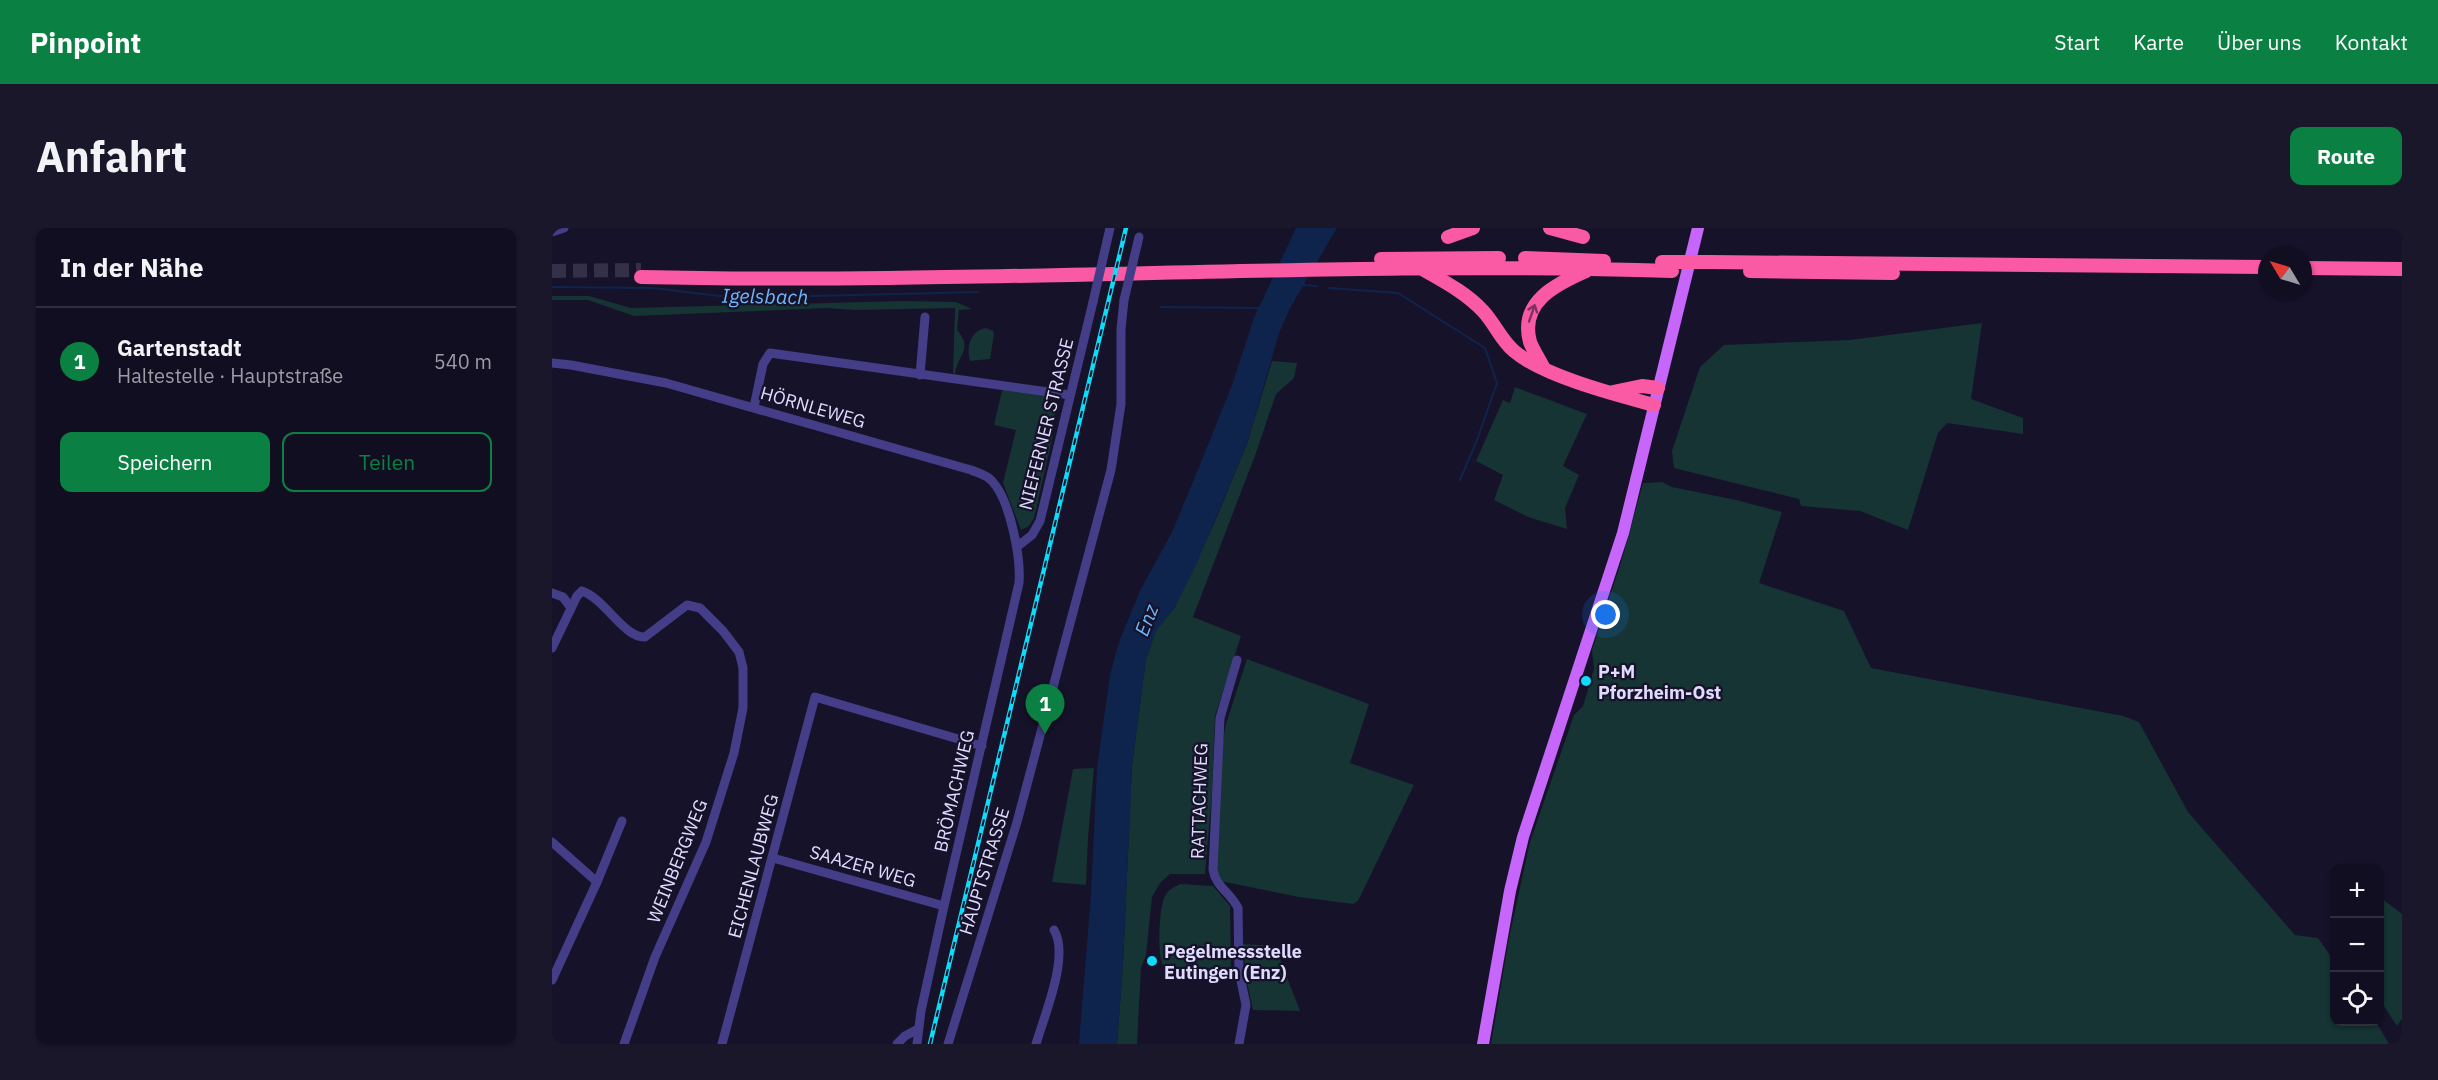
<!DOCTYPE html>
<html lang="de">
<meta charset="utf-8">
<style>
:root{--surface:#100e20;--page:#191729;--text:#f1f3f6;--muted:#9c9ca5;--line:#302e3e;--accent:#0b8043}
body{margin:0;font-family:"IBM Plex Sans",sans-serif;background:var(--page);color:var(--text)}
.controls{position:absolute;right:18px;bottom:18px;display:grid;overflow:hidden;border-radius:12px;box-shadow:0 2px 4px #0004}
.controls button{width:54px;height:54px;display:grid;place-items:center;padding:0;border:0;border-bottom:2px solid var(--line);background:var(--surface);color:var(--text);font:30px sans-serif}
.compass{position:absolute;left:1706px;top:18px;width:54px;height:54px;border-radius:50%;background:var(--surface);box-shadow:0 2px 4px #0004;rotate:308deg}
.you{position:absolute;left:1054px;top:387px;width:21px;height:21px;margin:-15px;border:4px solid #fff;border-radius:50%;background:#1a73e8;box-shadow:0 0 0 9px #1a73e833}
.badge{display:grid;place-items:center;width:39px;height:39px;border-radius:50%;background:var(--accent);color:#fff;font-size:20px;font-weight:700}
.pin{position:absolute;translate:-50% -50px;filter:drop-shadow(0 2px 3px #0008)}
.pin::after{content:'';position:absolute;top:32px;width:21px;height:18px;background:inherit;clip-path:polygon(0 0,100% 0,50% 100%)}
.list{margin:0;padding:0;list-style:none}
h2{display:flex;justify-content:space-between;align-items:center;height:78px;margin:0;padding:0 24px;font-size:26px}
h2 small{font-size:20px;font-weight:400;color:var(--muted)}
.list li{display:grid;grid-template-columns:39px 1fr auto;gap:18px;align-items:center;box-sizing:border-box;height:108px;padding:0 24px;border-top:2px solid var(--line)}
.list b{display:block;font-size:22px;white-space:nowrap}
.list p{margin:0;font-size:20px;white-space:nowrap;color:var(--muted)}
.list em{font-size:20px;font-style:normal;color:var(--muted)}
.actions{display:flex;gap:12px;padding:18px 24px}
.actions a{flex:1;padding:14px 0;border:2px solid var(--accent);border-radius:12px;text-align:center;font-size:21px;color:var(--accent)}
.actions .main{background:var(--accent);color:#fff}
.icon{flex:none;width:33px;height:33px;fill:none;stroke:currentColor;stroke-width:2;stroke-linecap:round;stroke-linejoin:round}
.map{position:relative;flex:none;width:1850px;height:816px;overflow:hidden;border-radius:12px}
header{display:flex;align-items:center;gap:36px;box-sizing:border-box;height:84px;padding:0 30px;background:var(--accent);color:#fff}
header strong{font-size:28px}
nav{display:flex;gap:33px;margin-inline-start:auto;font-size:21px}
.intro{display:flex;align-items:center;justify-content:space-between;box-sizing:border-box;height:144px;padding:0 36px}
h1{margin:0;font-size:42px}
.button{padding:15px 27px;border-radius:12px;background:var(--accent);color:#fff;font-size:21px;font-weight:700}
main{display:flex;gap:36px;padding:0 36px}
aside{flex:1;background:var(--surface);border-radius:12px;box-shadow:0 2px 4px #0004}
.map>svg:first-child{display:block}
</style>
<header>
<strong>Pinpoint</strong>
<nav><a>Start</a><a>Karte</a><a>Über uns</a><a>Kontakt</a></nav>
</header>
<div class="intro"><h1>Anfahrt</h1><a class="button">Route</a></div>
<main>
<aside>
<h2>In der Nähe<small></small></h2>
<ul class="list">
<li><span class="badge">1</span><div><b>Gartenstadt</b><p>Haltestelle · Hauptstraße</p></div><em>540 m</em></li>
</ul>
<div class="actions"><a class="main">Speichern</a><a>Teilen</a></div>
</aside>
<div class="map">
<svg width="1850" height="816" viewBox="0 0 1850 816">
<rect width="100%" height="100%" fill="#16122a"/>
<g fill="#153433">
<path d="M0,68H37L79,80L352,73L404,74L420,81L407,82L405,102C422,121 405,127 403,146L401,145L403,80L302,82L276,80L82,88L36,72H0Z"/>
<polygon points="1430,95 1419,171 1471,190 1471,206 1395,195 1386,205 1356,302 1308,283 1249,278 1247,271 1122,240 1120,223 1148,139 1172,117 1298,112"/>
<path d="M434,100L441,103L442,106L438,131L418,133C414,120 418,102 434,100Z"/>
<polygon points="720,133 745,135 742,150 724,166 704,225 641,389 689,408 663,488 660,564 653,646 618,646 608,655 600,669 594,727 589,740 585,816 565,816 571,735 580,537 594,431 604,402 623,379 661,298 695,216"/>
<polygon points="963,159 1035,186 1011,238 1027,247 1013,280 1015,301 976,289 942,272 951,247 924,233 951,172 958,175"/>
<polygon points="455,161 499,167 494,180 504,183 497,206 501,207 482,290 477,298 469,302 451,255 464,202 442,197 450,163"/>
<polygon points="1110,254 1120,259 1184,272 1230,284 1207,355 1292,383 1319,440 1571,488 1587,494 1636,584 1743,707 1766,710 1782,733 1782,794 1824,794 1837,816 939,816 957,710 978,614 1022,487 1031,478 1042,441 1040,422 1069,335 1091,255"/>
<polygon points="695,431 817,476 798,535 862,557 806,673 801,676 747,669 663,652 666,536 674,496"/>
<polygon points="542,540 536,610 534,657 500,654 521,541"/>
<path d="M628,656L661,658L678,678L679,738L671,742L618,748C614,743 610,738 609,731C606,718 607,680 613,668C616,662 622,659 628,656Z"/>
<polygon points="1828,669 1850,686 1850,791 1845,798 1828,772"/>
<polygon points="691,716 723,718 748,783 701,782 694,750"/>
</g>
<polygon fill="#0f244c" points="744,0 785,0 738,80 727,105 695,216 644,337 623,379 604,403 594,431 580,537 571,735 565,816 527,816 539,666 545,540 558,447 567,414 588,363 620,304 643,249 680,157 702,90"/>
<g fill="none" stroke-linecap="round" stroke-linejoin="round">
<g stroke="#0f244c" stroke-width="2">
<polyline points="751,57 765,58"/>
<polyline points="0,59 101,60 184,70 426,64"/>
<polyline points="777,60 846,65 933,120 945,155 925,212 908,252"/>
<polyline points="609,79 708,80"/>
</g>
<polyline stroke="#34304a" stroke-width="14" stroke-dasharray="14 7" stroke-linecap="butt" points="0,43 89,42"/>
<g stroke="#433e87" stroke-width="9">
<polyline points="0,4 12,0"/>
<path d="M0,135L19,137L114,155L419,242C426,245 435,247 440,253C458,272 469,329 467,355L392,678L369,783L365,816"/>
<polyline points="368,147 373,89"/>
<polyline points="202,179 211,136 218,125 518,167"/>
<polyline points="466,318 480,307 488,293 541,74"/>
<polyline points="0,365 11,369 19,380"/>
<path d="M0,420L25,368L30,363C53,371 72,410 93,409L135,377L148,380L171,403L187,424L191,440V480L182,525L154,614L103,729L72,816"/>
<path d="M685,432L668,490L661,642C664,659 679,665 686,680L687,743L694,777L687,816"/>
<polyline points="0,614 45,654"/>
<polyline points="221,630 392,678"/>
<polyline points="0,752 45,654 70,593"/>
<polyline points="170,816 263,469 430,518"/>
<polyline points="345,816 353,808 366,801"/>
<polyline points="396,816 465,594 559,242 569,176 569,101 572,72"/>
<path d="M484,816C492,788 518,728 502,702"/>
</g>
<polyline stroke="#c666fa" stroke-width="12" points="931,816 958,663 971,609 1071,305 1146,0"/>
<g stroke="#fa5aa3" stroke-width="14">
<polyline points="998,0 1031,9"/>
<polyline points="896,9 921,0"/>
<polyline points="973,30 1052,33"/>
<polyline points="829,31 947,30"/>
<polyline points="1158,34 1715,39"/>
<polyline points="1751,40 1850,41"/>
<path d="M872,42C893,54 914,65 931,83C943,96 949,112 962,123C991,148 1065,167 1102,177"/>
<polyline points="1198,43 1341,45"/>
<path d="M89,49C433,57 776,32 1120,43"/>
<path d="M991,139C987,131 981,122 978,114C967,74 1004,56 1034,43"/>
<polyline points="1061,164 1090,158 1106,160"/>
</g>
<defs>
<polyline id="rail" points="378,816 574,0"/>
</defs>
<use href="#rail" stroke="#0edbf8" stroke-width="4.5"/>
<use href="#rail" stroke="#16122a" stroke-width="2" stroke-dasharray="7" stroke-linecap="butt"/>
<g stroke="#433e87" stroke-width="9">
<polyline points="572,72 587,9"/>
<polyline points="541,74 558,0"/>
</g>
<polyline stroke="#fa5aa3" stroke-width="14" points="1110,34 1158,34"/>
</g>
<defs><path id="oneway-shaft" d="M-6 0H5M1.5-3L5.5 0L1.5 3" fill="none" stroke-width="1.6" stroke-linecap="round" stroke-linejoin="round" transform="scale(1.5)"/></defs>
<use stroke="#7d3260" href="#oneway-shaft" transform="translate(980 85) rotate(-71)"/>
<g fill="#0edbf8" stroke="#16122a" stroke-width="2">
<circle cx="1034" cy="453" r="6"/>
<circle cx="600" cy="733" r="6"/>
</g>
<g text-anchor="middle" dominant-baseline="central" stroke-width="4.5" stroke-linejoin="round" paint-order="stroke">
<g font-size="18" fill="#e0dbfe" stroke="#16122a">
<text transform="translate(261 179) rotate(16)">HÖRNLEWEG</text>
<text transform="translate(494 196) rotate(-76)">NIEFERNER STRASSE</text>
<text transform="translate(402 563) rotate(-77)">BRÖMACHWEG</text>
<text transform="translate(647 573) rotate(-88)">RATTACHWEG</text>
<text transform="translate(125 633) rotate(-68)">WEINBERGWEG</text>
<text transform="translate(201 638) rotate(-75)">EICHENLAUBWEG</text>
<text transform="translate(311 638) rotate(16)">SAAZER WEG</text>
<text transform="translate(432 643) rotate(-73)">HAUPTSTRASSE</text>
</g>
<g font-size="18" font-weight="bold" fill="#e0dbfe" stroke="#16122a" text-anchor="start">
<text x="1046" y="443">P+M<tspan x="1046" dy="21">Pforzheim-Ost</tspan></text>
<text x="612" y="723">Pegelmessstelle<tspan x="612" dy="21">Eutingen (Enz)</tspan></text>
</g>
<g font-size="20" font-style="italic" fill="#6db6fb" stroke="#16122a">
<text transform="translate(213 68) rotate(1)">Igelsbach</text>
<text transform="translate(594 392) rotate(-69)">Enz</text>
</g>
</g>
</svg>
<div class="controls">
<button>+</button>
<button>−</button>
<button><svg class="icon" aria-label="locate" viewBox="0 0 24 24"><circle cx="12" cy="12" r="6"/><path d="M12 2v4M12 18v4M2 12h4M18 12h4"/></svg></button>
</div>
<svg class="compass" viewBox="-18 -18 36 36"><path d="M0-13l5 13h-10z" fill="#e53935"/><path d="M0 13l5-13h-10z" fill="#9c9ca5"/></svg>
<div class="you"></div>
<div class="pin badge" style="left:493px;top:506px">1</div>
</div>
</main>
